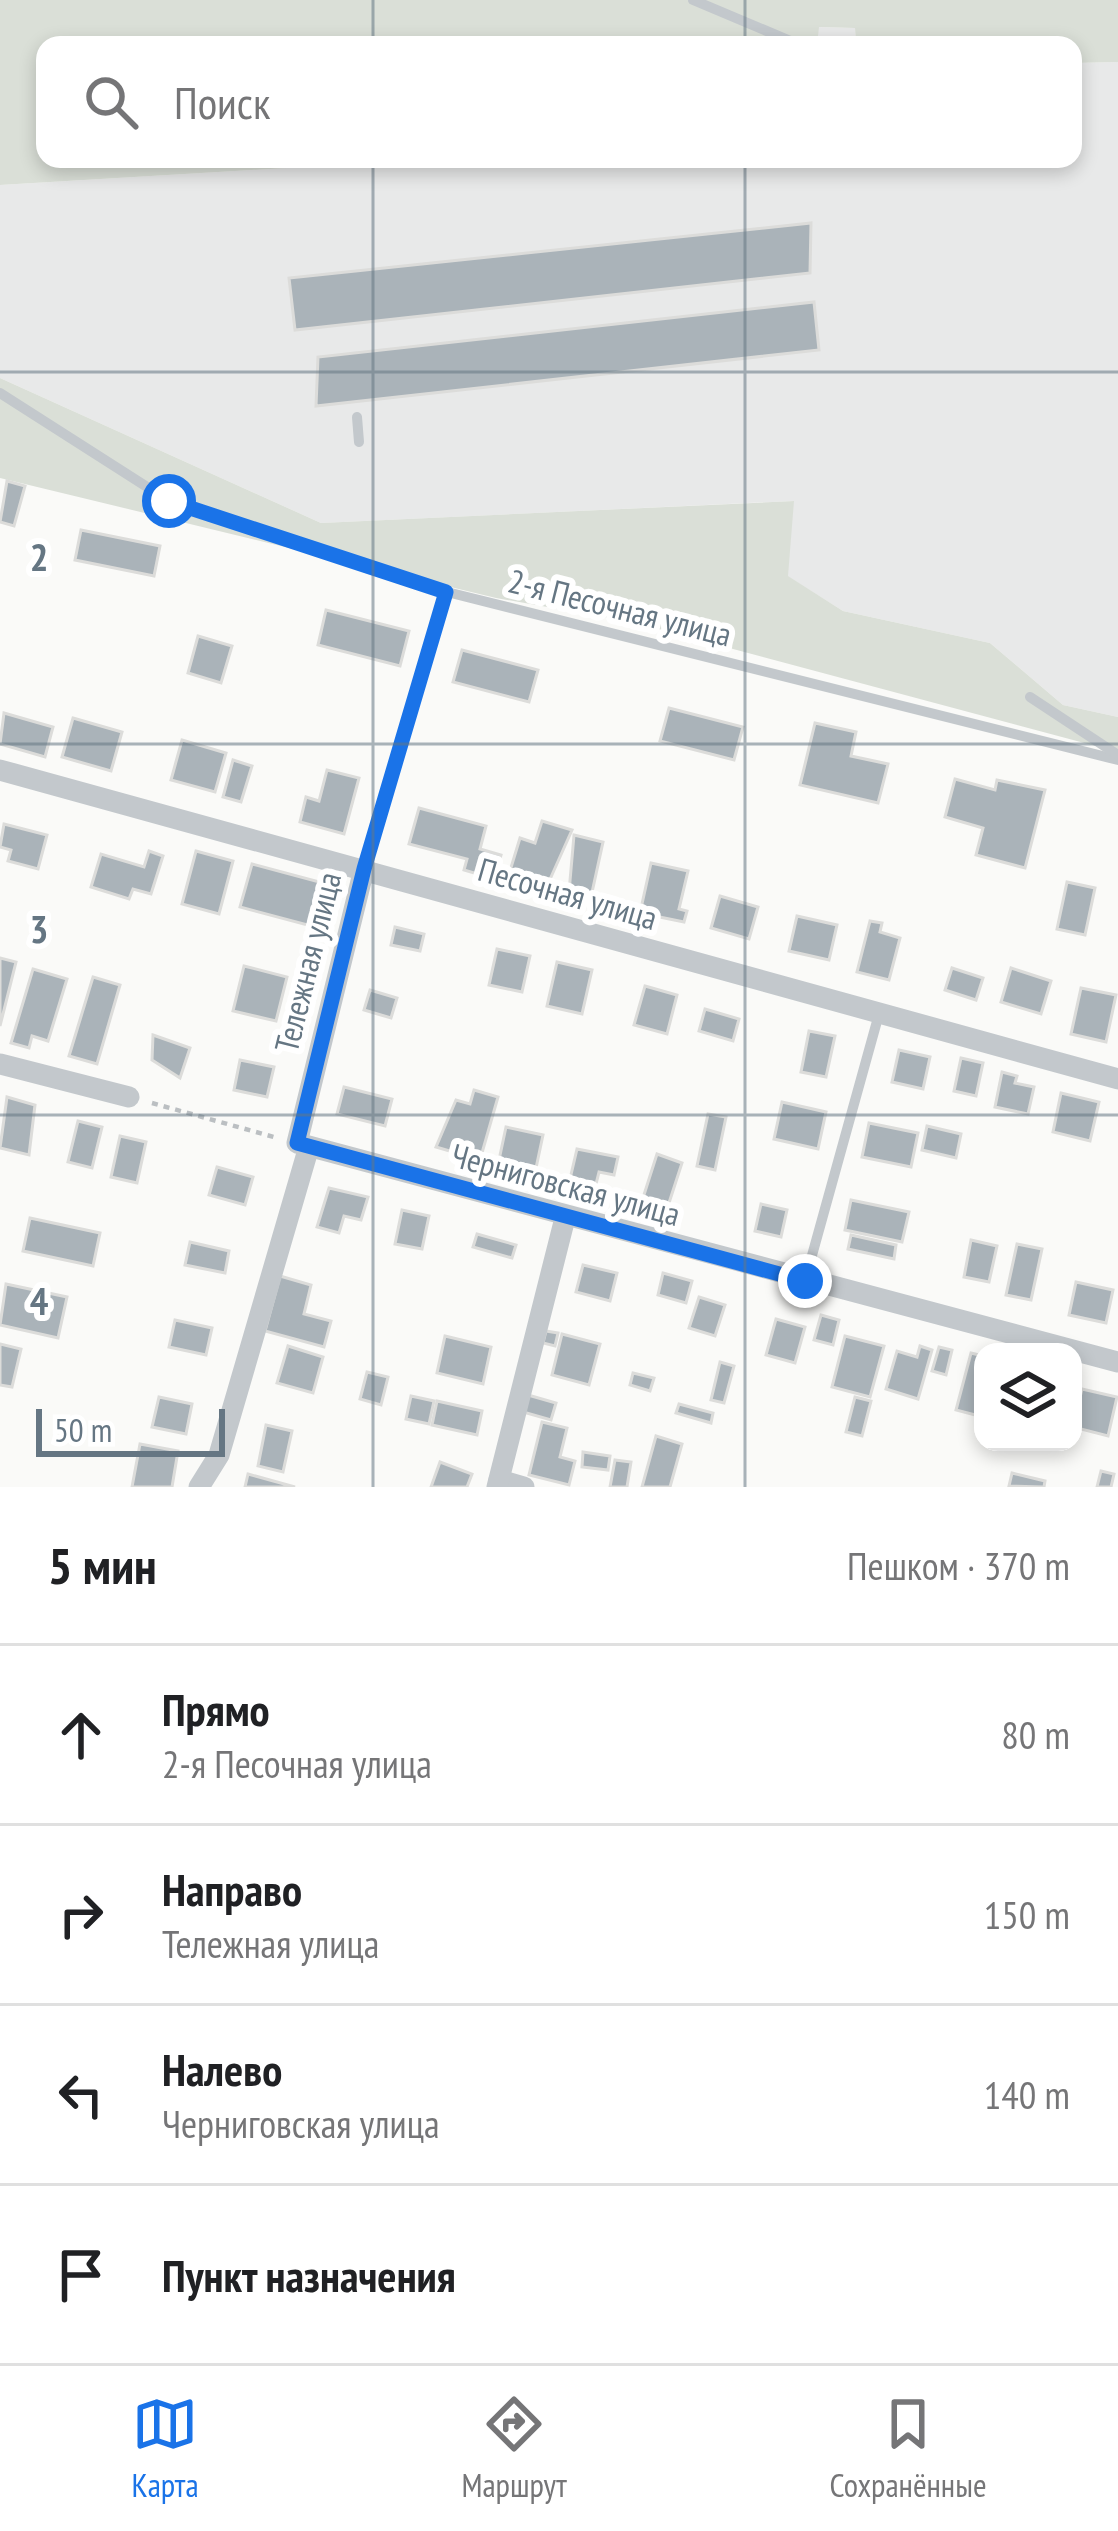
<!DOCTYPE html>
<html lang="ru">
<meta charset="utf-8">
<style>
:root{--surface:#fff;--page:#f6f6f6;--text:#202124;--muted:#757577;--line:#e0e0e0;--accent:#1a73e8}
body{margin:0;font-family:"PT Sans Narrow",sans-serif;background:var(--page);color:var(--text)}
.controls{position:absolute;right:36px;bottom:36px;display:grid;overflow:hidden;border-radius:24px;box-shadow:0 6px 18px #0003}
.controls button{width:108px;height:108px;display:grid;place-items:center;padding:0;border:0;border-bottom:3px solid var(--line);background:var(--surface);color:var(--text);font:60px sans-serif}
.scale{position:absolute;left:36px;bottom:30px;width:189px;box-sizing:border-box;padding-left:12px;border:6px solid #657683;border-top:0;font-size:33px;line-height:42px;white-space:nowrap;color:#657683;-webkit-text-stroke:9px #fff;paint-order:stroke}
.stop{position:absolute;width:36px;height:36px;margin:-27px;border:9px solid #1a73e8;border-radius:50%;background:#fff}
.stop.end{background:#1a73e8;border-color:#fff;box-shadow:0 3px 12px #0008}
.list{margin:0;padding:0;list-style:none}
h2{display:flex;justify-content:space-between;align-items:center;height:156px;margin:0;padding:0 48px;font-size:51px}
h2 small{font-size:39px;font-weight:400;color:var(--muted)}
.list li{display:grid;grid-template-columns:78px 1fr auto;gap:36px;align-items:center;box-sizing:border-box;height:180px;padding:0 48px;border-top:3px solid var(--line)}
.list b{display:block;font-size:45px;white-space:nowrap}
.list p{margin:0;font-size:39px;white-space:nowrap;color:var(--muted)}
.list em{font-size:39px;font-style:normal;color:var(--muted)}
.icon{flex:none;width:66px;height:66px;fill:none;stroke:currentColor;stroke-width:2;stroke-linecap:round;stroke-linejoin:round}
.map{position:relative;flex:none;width:1118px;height:1487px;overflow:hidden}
.search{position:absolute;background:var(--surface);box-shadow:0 6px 18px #0003;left:36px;right:36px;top:36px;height:132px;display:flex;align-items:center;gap:30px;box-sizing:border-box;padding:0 42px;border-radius:24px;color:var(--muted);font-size:45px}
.sheet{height:876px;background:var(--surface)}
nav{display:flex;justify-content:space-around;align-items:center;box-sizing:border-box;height:168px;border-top:3px solid var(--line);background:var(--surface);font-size:33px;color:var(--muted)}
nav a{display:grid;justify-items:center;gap:6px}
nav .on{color:var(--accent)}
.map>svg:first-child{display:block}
</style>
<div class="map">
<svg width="1118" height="1487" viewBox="0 0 1118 1487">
<rect width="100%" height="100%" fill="#fafaf8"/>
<g fill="#e8e9e9">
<polygon points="818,27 855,28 856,45 817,45"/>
<polygon points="1118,62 1118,717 1063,705 990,643 843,611 787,576 793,501 321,523 0,378 0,185 286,168 286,159 1073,159 1073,63"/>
</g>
<g fill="#dadfd7">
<polygon points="0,0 1118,0 1118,62 1073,63 1073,45 856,45 855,28 819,27 817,45 45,45 45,159 286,159 287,168 0,185"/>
<polygon points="0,378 321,523 794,501 788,576 843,611 990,643 1063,705 1118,717 1118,752 632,622 496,598 0,478"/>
</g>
<g fill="#aab3b9" stroke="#dcdcda" stroke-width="3">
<polygon points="811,223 810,273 295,330 289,278"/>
<polygon points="814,302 819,350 316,406 318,357"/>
<polygon points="7,481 25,486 14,526 0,522"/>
<polygon points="81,530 160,546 154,576 75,560"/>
<polygon points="326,610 409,631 400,666 318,645"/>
<polygon points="198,636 232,646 221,683 188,673"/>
<polygon points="462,650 538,670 529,702 453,682"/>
<polygon points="669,708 743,727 734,760 660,741"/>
<polygon points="4,713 53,727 45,757 0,744"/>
<polygon points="73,718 122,732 111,771 62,757"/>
<polygon points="815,723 856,732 851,756 888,764 878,803 800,785"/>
<polygon points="182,740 226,753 215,792 171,780"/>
<polygon points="233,760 252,766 241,802 223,797"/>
<polygon points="327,770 359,778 344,834 300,822 306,797 319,801"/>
<polygon points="955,779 995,790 997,780 1045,790 1025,868 976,855 983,828 945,817"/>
<polygon points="419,808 486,826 480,849 501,855 494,879 464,870 467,859 409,844"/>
<polygon points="542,821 572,830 547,886 509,874 520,838 535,843"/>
<polygon points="4,824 47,835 38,869 8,861 11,850 0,847"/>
<polygon points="574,835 603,842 591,897 569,892"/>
<polygon points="149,851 163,856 151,894 133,889 129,899 91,887 101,854 144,867"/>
<polygon points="196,851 233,861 219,914 182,904"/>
<polygon points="651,863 688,871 679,909 687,911 684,922 640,913"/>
<polygon points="252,864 327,884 315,927 240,907"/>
<polygon points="1067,882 1095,888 1085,935 1057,929"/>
<polygon points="720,896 758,907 749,939 711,928"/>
<polygon points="797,916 837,925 829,960 789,951"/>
<polygon points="870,921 882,923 880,932 900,938 889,980 857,972"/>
<polygon points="395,927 424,934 420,951 391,945"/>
<polygon points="497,949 530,956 522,992 489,985"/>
<polygon points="0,958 16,962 0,1026"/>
<polygon points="557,962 592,970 582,1014 547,1006"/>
<polygon points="244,966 287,977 276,1021 233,1011"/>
<polygon points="952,968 983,978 976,1000 945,990"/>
<polygon points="1011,968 1051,981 1041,1014 1001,1002"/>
<polygon points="33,969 67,979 48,1041 32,1036 29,1048 11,1043"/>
<polygon points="93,977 120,985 97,1064 69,1056"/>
<polygon points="645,986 677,995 667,1034 634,1025"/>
<polygon points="1081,988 1116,995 1106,1042 1071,1034"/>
<polygon points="370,990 397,998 391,1018 364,1010"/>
<polygon points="705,1009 739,1019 733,1041 699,1031"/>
<polygon points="809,1031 835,1036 826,1077 801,1072"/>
<polygon points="153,1035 190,1048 180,1078 152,1060"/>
<polygon points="899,1050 930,1057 923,1089 892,1082"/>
<polygon points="961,1058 983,1063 976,1096 954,1091"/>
<polygon points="240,1060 274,1067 267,1097 234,1090"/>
<polygon points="1002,1072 1017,1076 1015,1083 1034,1087 1028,1114 995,1107"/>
<polygon points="344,1087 392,1099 385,1126 337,1114"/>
<polygon points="474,1090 498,1097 480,1160 436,1147 456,1100 470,1104"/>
<polygon points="1061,1093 1099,1102 1090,1141 1053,1132"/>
<polygon points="7,1097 35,1105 29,1155 0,1148"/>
<polygon points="782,1102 826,1112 818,1149 774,1139"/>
<polygon points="708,1114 726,1117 715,1170 697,1166"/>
<polygon points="78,1121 102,1127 92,1168 68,1162"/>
<polygon points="869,1123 918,1133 911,1167 862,1157"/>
<polygon points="927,1126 961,1134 956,1158 922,1150"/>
<polygon points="506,1127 543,1135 536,1168 499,1160"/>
<polygon points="120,1136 146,1142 137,1183 111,1177"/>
<polygon points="577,1149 618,1157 614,1175 599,1172 596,1184 570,1179"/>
<polygon points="657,1154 682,1163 667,1209 642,1201"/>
<polygon points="217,1167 253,1177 245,1205 209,1195"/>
<polygon points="329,1188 368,1197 361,1220 344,1216 339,1233 317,1227"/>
<polygon points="851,1200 909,1212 902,1242 845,1230"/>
<polygon points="761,1204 787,1210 781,1237 755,1231"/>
<polygon points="402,1210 429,1216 422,1249 395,1244"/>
<polygon points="30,1218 100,1233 93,1266 23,1251"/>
<polygon points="477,1234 516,1245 512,1258 473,1247"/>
<polygon points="851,1235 896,1245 894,1259 848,1249"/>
<polygon points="971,1240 997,1246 989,1282 964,1277"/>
<polygon points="190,1242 229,1251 225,1273 185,1265"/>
<polygon points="1017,1244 1042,1249 1031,1300 1006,1295"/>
<polygon points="583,1265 617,1273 610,1301 576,1292"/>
<polygon points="663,1273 692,1281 686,1303 658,1295"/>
<polygon points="280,1276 311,1285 304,1314 331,1321 324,1347 265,1331"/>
<polygon points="1076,1282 1113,1290 1106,1323 1069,1315"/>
<polygon points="6,1284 67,1297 58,1338 0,1325"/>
<polygon points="699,1297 725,1305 715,1336 689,1328"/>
<polygon points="821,1315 839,1320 833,1345 814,1340"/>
<polygon points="776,1319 805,1327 795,1363 766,1355"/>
<polygon points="175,1320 212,1328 206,1355 169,1347"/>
<polygon points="546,1331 558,1333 555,1346 543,1343"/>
<polygon points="562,1334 600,1344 589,1385 552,1375"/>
<polygon points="445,1336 491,1347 483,1384 437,1373"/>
<polygon points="845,1336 884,1346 870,1397 832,1387"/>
<polygon points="0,1344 21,1349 12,1387 0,1385"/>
<polygon points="288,1346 323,1357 313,1393 277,1383"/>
<polygon points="920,1346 932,1350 918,1399 886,1389 897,1351 917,1357"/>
<polygon points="939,1347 952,1350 946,1375 932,1371"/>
<polygon points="971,1353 983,1356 983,1417 956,1410"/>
<polygon points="720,1362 734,1366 724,1403 711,1400"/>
<polygon points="367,1372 388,1377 381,1405 360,1399"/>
<polygon points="633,1373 654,1378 650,1391 630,1385"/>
<polygon points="1082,1389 1117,1397 1108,1436 1073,1427"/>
<polygon points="528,1395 556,1403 551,1420 523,1412"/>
<polygon points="411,1396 434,1401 429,1424 406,1419"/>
<polygon points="159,1397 192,1404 186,1434 152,1427"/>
<polygon points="855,1397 871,1401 862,1436 846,1432"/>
<polygon points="437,1401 482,1411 477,1435 432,1425"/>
<polygon points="679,1404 713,1413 711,1423 676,1413"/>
<polygon points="542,1422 567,1428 560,1457 575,1461 569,1485 529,1475"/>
<polygon points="266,1425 292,1431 283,1472 258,1466"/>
<polygon points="656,1436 682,1444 670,1487 642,1487"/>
<polygon points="140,1444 178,1451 172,1487 132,1487"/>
<polygon points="583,1452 610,1456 608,1470 582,1467"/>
<polygon points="615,1460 631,1462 627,1487 610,1487"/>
<polygon points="440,1462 472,1474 467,1487 431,1487"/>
<polygon points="1101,1471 1114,1474 1111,1487 1097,1487"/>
<polygon points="1012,1473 1045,1481 1044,1487 1009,1486"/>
<polygon points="248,1474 295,1487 245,1487"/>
</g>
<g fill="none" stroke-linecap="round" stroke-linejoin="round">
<polyline stroke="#bbbfc2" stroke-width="4.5" stroke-dasharray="6 6" stroke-linecap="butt" points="152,1103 274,1137"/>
<g stroke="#c3c8cc" stroke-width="10">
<polyline points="693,0 800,45"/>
<polyline points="0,393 169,501 447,592 1118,760"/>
<polyline points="357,417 359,442"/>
<polyline points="1030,697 1118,755"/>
<polyline points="364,869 447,592"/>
<polyline points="806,1277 879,1014"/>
</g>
<g stroke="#c3c8cc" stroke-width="21">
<polyline points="0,770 1118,1079"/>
<polyline points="364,869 297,1143 1118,1362"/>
<polyline points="0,1064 129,1097"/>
<polyline points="499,1480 524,1487"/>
<polyline points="199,1487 219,1455 308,1150"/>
<polyline points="497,1487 565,1218"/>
</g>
</g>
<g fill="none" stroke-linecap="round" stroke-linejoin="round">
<polyline stroke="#1a73e8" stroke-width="15" points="169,501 446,592 364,869 297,1143 805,1281"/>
</g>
<path fill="none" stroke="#657683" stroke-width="3" stroke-opacity="0.55" d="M373,0V45M745,0V45M373,159V1487M745,159V1487M0,372H1118M0,744H1118M0,1115H1118"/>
<g text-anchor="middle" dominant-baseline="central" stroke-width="12" stroke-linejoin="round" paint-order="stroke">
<g font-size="33" fill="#657683" stroke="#fff">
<text transform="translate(620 607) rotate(14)">2-я Песочная улица</text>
<text transform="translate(568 893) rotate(16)">Песочная улица</text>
<text transform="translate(307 962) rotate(-76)">Тележная улица</text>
<text transform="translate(566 1184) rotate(15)">Черниговская улица</text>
</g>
</g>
<g font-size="39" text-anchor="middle" font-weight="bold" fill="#657683" stroke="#fff" stroke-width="12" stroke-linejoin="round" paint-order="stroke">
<text x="39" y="571">2</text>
<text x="39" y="943">3</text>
<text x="39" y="1315">4</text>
</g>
</svg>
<div class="controls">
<button><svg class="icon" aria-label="layers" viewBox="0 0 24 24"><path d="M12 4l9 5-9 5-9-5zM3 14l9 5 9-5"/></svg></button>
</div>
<div class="scale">50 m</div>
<div class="stop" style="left:169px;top:501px"></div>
<div class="stop end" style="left:805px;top:1281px"></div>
<div class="search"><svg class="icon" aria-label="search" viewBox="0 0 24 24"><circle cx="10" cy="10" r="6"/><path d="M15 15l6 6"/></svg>Поиск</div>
</div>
<section class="sheet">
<h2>5 мин<small>Пешком · 370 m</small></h2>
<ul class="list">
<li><svg class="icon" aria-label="ahead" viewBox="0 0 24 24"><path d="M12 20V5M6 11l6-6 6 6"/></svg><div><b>Прямо</b><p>2-я Песочная улица</p></div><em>80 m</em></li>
<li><svg class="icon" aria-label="right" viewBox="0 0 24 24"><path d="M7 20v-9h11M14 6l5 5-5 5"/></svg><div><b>Направо</b><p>Тележная улица</p></div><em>150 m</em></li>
<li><svg class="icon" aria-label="left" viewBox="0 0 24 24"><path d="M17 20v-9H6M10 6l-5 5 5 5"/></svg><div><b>Налево</b><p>Черниговская улица</p></div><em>140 m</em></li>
<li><svg class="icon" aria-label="arrive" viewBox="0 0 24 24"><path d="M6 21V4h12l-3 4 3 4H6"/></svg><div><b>Пункт назначения</b></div></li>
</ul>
</section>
<nav>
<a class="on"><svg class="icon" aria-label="map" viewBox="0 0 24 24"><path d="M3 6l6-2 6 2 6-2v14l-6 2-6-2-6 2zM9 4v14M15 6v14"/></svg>Карта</a>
<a><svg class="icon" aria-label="directions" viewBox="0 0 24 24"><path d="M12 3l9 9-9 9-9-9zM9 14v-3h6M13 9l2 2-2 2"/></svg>Маршрут</a>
<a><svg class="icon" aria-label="saved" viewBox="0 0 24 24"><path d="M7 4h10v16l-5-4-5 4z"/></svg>Сохранённые</a>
</nav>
